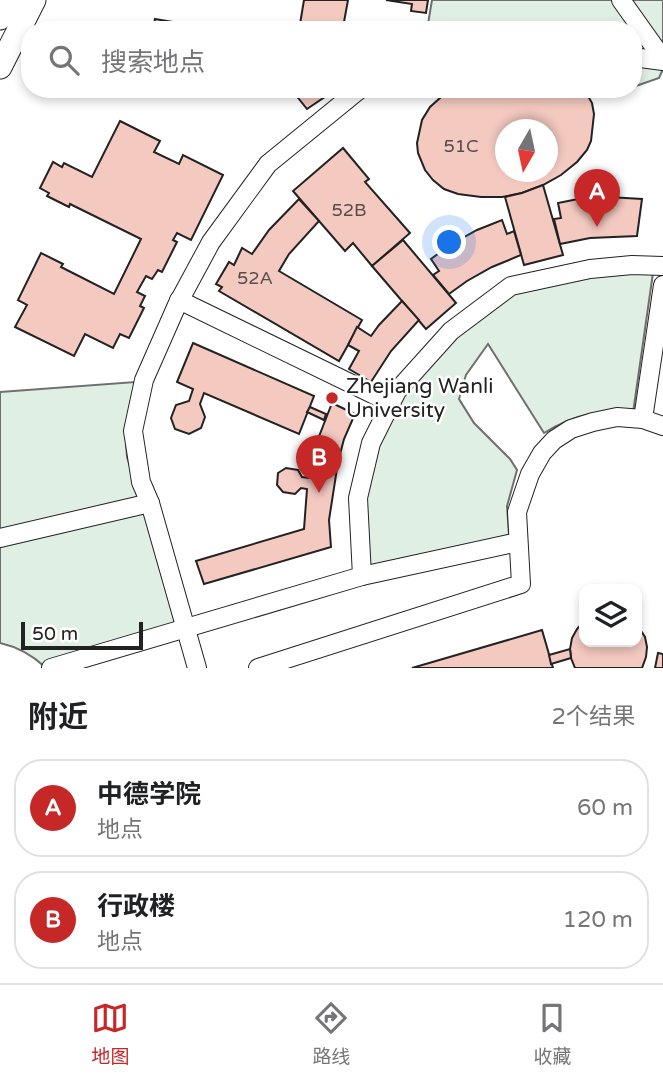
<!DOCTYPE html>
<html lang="zh">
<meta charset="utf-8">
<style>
:root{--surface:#fff;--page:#f6f6f6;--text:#202124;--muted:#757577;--line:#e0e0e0;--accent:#c62828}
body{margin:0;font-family:"Varela Round","Noto Sans SC",sans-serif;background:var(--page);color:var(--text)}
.controls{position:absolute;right:21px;bottom:21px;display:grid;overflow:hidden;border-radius:14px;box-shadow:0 4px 10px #0003}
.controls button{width:63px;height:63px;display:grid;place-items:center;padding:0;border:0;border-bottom:2px solid var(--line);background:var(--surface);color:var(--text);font:35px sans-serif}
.compass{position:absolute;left:495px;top:119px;width:63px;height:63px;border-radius:50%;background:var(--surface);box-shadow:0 4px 10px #0003;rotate:189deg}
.scale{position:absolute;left:21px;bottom:18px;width:122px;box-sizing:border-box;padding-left:7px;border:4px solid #222;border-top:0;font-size:19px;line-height:24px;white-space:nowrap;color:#222;-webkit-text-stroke:5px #fff;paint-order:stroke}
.you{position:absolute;left:450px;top:243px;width:24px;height:24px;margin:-18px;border:5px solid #fff;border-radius:50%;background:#1a73e8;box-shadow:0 0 0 10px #1a73e833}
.badge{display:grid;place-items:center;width:46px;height:46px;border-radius:50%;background:var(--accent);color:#fff;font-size:23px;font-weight:700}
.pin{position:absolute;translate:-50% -58px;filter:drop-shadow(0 2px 4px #0008)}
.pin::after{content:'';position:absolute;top:37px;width:24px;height:21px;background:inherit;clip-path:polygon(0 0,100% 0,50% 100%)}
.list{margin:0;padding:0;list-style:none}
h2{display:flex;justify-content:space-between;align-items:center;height:91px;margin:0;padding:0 28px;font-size:30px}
h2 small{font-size:23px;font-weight:400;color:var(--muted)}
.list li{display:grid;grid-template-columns:46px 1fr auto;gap:21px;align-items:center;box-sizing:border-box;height:98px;margin:0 14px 14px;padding:0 14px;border:2px solid var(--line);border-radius:28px}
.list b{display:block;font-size:26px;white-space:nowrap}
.list p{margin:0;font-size:23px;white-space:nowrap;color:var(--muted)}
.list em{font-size:23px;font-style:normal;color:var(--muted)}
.icon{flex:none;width:38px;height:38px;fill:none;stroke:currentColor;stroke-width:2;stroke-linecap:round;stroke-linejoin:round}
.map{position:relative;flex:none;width:663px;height:668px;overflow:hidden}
.search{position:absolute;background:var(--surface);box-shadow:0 4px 10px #0003;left:21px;right:21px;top:21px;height:77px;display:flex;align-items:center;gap:18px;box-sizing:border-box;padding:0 24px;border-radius:28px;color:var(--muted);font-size:26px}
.sheet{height:315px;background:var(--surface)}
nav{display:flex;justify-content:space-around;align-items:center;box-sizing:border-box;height:98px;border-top:2px solid var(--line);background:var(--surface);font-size:19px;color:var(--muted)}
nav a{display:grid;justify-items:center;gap:4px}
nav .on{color:var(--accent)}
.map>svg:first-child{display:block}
</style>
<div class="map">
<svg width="663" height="668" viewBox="0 0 663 668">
<rect width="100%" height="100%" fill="#fff"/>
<g fill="#e0efe3" stroke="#6f6f6f" stroke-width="2">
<polygon points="432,0 663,0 663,69 659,78 633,87 633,30 427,30"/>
<path d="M653,273L633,413C596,410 575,414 544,433L488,344L466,375L459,399L474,423L510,459L517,470L507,506L509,535L369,569L361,498L373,445L399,395L453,337L511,291L588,274Z"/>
<polygon points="135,382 125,428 127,457 141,500 0,534 0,392"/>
<path d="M144,508L182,624L45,667C32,655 18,647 0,643V545Z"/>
</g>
<g fill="#f3c9c0" stroke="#222" stroke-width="2" fill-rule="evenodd">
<polygon points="304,0 348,0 344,22 371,27 373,30 299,30"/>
<polygon points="386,0 428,0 426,13 411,11 412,4"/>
<polygon points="155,19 221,30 153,30"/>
<polygon points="291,89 331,89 332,92 307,109"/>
<path d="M450,89H584L592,103L594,114L591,141L587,150L577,162L561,175L543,185L522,193L502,197H481L458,194L444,189L433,180L425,170L418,153L417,143L422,120L430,107ZM505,130H548V172H505Z"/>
<polygon points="120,121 160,141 154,152 179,164 183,155 223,175 191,240 177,233 173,240 177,242 162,272 158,270 152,279 146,276 137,292 145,296 140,306 144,308 129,338 120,334 113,348 85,334 74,356 15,327 27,305 18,300 41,253 63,264 61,267 114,294 141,239 70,204 69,207 47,196 49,193 40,188 53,162 62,167 64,163 92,177"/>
<polygon points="343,148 369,179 365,182 410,233 372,266 353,243 345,251 293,191"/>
<polygon points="543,185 563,255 524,265 505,197 522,193"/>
<polygon points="608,197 642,199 637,236 590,238 560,244 554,219 561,218 558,203 578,199"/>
<polygon points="299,199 319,221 289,254 279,271 362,320 339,361 219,291 222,287 216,284 229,262 234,265 242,248 252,254 269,230"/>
<polygon points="502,220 507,234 514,231 521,255 492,267 467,281 449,294 433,275 439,271 431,259 450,245 477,230"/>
<polygon points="403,240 456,303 426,329 372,266"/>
<polygon points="402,301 419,320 391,351 371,382 349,369 359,351 348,345 357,327 371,336 379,325"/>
<polygon points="193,343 314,396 299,434 204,393 200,404 205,417 201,428 189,434 175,429 171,418 176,405 189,401 193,389 177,382"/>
<polygon points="332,403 355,414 344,439 338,462 329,520 331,547 204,584 196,561 304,529 307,489 301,488 295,494 283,492 277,485 278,473 286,468 298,470 302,477 309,478 318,439"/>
<polygon points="310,407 326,414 324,420 307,412"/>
<polygon points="584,621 584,642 637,642 637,625 645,637 647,647 646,657 642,668 575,668 571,658 570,649 572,638 577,629"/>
<polygon points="542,630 553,668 412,668"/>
<polygon points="570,649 571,658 551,664 549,655"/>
<polygon points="658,653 663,654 663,668 655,668"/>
</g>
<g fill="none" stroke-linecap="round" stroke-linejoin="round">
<defs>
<g id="minor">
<polyline points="621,0 663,59"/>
<polyline points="633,57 663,61"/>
<polyline points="179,300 391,403"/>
<polyline points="643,419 663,285"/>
<polyline points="150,503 197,668"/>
<polyline points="0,538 150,503 141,482 133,431 144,380 177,305 211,242 268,164 360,89"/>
<polyline points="362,576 358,498 371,443 397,391 451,331 511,286 590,269 632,265 663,266"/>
<polyline points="51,668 362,576 518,542"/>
<polyline points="258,668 521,584 517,512 530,474 542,453 554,440 571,429 593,422 617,417 643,419 663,426"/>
</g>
<g id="major">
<polyline points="0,18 10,0"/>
<polyline points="0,67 34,0"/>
</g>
</defs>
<use href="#minor" stroke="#222" stroke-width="20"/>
<use href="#major" stroke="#222" stroke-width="25"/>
<use href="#minor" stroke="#fff" stroke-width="18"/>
<use href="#major" stroke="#fff" stroke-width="23"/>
</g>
<circle fill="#c62828" stroke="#fff" stroke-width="2.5" cx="332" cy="398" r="7"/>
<g text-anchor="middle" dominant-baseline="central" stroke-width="5" stroke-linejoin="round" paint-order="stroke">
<g font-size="18" fill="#564c4a">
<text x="461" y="146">51C</text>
<text x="349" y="210">52B</text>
<text x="255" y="278">52A</text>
</g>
<g font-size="21" fill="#222" stroke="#fff" text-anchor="start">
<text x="346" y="386">Zhejiang Wanli<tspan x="346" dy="24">University</tspan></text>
</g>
</g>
</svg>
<div class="controls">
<button><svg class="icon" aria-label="layers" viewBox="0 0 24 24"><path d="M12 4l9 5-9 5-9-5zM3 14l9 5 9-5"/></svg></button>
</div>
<svg class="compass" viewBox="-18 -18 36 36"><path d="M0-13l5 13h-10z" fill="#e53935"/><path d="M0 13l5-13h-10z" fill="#757577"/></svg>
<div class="scale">50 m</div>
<div class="you"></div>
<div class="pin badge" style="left:597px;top:227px">A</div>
<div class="pin badge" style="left:319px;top:493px">B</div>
<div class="search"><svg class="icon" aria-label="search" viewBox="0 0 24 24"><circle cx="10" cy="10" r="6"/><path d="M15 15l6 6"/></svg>搜索地点</div>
</div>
<section class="sheet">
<h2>附近<small>2个结果</small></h2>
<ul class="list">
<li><span class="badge">A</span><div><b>中德学院</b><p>地点</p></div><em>60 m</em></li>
<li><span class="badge">B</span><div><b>行政楼</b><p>地点</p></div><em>120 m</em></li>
</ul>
</section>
<nav>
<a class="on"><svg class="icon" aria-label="map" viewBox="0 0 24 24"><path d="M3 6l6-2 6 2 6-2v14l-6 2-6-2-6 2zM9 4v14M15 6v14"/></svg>地图</a>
<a><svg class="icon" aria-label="directions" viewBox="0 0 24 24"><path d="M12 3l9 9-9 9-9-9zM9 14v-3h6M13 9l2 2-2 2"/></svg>路线</a>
<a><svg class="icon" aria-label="saved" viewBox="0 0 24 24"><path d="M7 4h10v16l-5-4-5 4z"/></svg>收藏</a>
</nav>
